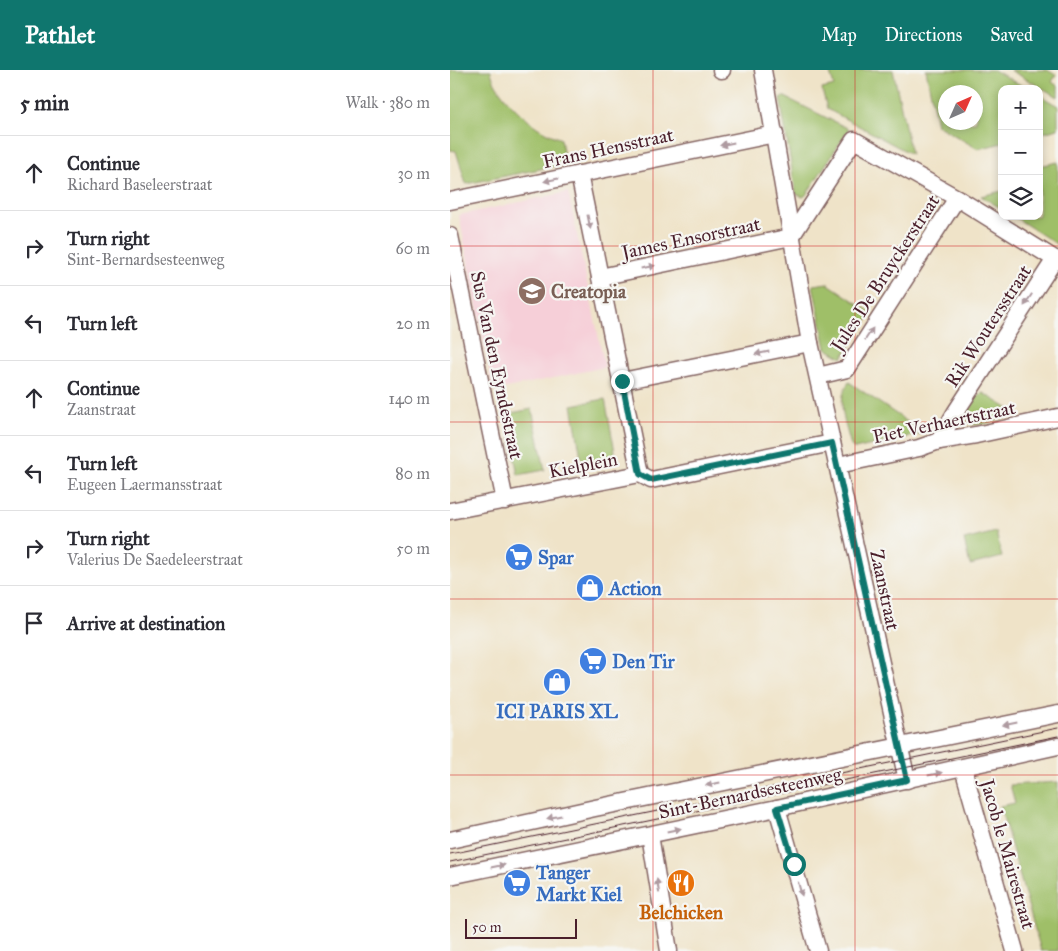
<!DOCTYPE html>
<meta charset="utf-8">
<style>
:root{--surface:#fff;--page:#f2f2f3;--text:#2b2b33;--muted:#7c7c81;--line:#e1e1e2;--accent:#0f766e}
body{margin:0;font-family:"IM FELL Great Primer",serif;background:var(--page);color:var(--text)}
.controls{position:absolute;right:15px;top:15px;display:grid;overflow:hidden;border-radius:10px;box-shadow:0 2px 8px #0003}
.controls button{width:45px;height:45px;display:grid;place-items:center;padding:0;border:0;border-bottom:1px solid var(--line);background:var(--surface);color:var(--text);font:25px sans-serif}
.compass{position:absolute;left:488px;top:15px;width:45px;height:45px;border-radius:50%;background:var(--surface);box-shadow:0 2px 8px #0003;rotate:45deg}
.scale{position:absolute;left:15px;bottom:12px;width:112px;box-sizing:border-box;padding-left:5px;border:2px solid #4a1f2b;border-top:0;font-size:14px;line-height:18px;white-space:nowrap;color:#4a1f2b;-webkit-text-stroke:4px #f6f6f2;paint-order:stroke}
.stop{position:absolute;width:15px;height:15px;margin:-11px;border:4px solid #0f766e;border-radius:50%;background:#fff}
.stop.end{background:#0f766e;border-color:#fff;box-shadow:0 1px 5px #0008}
.list{margin:0;padding:0;list-style:none}
h2{display:flex;justify-content:space-between;align-items:center;height:65px;margin:0;padding:0 20px;font-size:21px}
h2 small{font-size:16px;font-weight:400;color:var(--muted)}
.list li{display:grid;grid-template-columns:32px 1fr auto;gap:15px;align-items:center;box-sizing:border-box;height:75px;padding:0 20px;border-top:1px solid var(--line)}
.list b{display:block;font-size:19px;white-space:nowrap}
.list p{margin:0;font-size:16px;white-space:nowrap;color:var(--muted)}
.list em{font-size:16px;font-style:normal;color:var(--muted)}
.icon{flex:none;width:28px;height:28px;fill:none;stroke:currentColor;stroke-width:2;stroke-linecap:round;stroke-linejoin:round}
.map{position:relative;flex:none;width:608px;height:881px;overflow:hidden}
header{display:flex;align-items:center;gap:30px;box-sizing:border-box;height:70px;padding:0 25px;background:var(--accent);color:#fff}
header strong{font-size:24px}
nav{display:flex;gap:28px;margin-inline-start:auto;font-size:18px}
main{display:flex}
aside{flex:1;background:var(--surface)}
.map>svg:first-child{display:block}
</style>
<header>
<strong>Pathlet</strong>
<nav><a>Map</a><a>Directions</a><a>Saved</a></nav>
</header>
<main>
<aside>
<h2>5 min<small>Walk · 380 m</small></h2>
<ul class="list">
<li><svg class="icon" aria-label="ahead" viewBox="0 0 24 24"><path d="M12 20V5M6 11l6-6 6 6"/></svg><div><b>Continue</b><p>Richard Baseleerstraat</p></div><em>30 m</em></li>
<li><svg class="icon" aria-label="right" viewBox="0 0 24 24"><path d="M7 20v-9h11M14 6l5 5-5 5"/></svg><div><b>Turn right</b><p>Sint-Bernardsesteenweg</p></div><em>60 m</em></li>
<li><svg class="icon" aria-label="left" viewBox="0 0 24 24"><path d="M17 20v-9H6M10 6l-5 5 5 5"/></svg><div><b>Turn left</b></div><em>20 m</em></li>
<li><svg class="icon" aria-label="ahead" viewBox="0 0 24 24"><path d="M12 20V5M6 11l6-6 6 6"/></svg><div><b>Continue</b><p>Zaanstraat</p></div><em>140 m</em></li>
<li><svg class="icon" aria-label="left" viewBox="0 0 24 24"><path d="M17 20v-9H6M10 6l-5 5 5 5"/></svg><div><b>Turn left</b><p>Eugeen Laermansstraat</p></div><em>80 m</em></li>
<li><svg class="icon" aria-label="right" viewBox="0 0 24 24"><path d="M7 20v-9h11M14 6l5 5-5 5"/></svg><div><b>Turn right</b><p>Valerius De Saedeleerstraat</p></div><em>50 m</em></li>
<li><svg class="icon" aria-label="arrive" viewBox="0 0 24 24"><path d="M6 21V4h12l-3 4 3 4H6"/></svg><div><b>Arrive at destination</b></div></li>
</ul>
</aside>
<div class="map">
<svg width="608" height="881" viewBox="0 0 608 881">
<rect width="100%" height="100%" fill="#f6f6f2"/>
<filter id="ink" filterUnits="userSpaceOnUse"><feTurbulence type="fractalNoise" baseFrequency=".02" numOctaves="2"/><feDisplacementMap in="SourceGraphic" scale="10" xChannelSelector="R" yChannelSelector="G"/><feConvolveMatrix kernelMatrix="1 2 1 2 8 2 1 2 1" color-interpolation-filters="sRGB"/></filter>
<filter id="wash" filterUnits="userSpaceOnUse"><feTurbulence type="fractalNoise" baseFrequency=".0096" numOctaves="4" result="noise"/><feDisplacementMap in="SourceGraphic" scale="20" xChannelSelector="R" yChannelSelector="G"/><feGaussianBlur stdDeviation="1.12" result="paint"/><feColorMatrix in="noise" values="0 0 0 0 0 0 0 0 0 0 0 0 0 0 0 0 0 1.4 0 .05"/><feComposite in="paint" operator="in"/></filter>
<g filter="url(#wash)">
<rect width="100%" height="100%" fill="#efe3c8"/>
<polygon fill="#f6cfd8" points="118,122 155,297 43,321 9,145"/>
<g fill="#9fbf67" stroke="#746f49" fill-rule="evenodd">
<path d="M0,0H41C42,19 74,49 90,59C96,63 104,66 111,69L115,94L16,114L6,81L0,80Z"/>
<polygon points="379,0 443,0 461,84 377,39 372,19 384,16"/>
<path d="M476,0H544L578,19H552V73L528,79L487,55ZM496,22H526V52H496Z"/>
<polygon points="560,0 597,0 606,5 602,12 608,16 608,27"/>
<polygon points="589,25 608,36 608,59 589,64"/>
<polygon points="333,26 399,59 356,125 353,127 346,124 330,28"/>
<polygon points="608,92 608,175 563,146 589,146 589,96"/>
<polygon points="552,121 552,139 531,126"/>
<polygon points="377,213 422,243 392,288 376,278 363,215"/>
<path d="M399,312L474,363L405,379L401,376C396,355 385,331 399,312Z"/>
<path d="M533,323L561,340V346C555,349 525,357 520,354C517,352 517,350 516,347C519,339 525,326 533,323Z"/>
<polygon points="155,329 166,387 132,393 122,335"/>
<polygon points="82,339 95,400 68,405 56,344"/>
<polygon points="546,462 552,487 520,495 514,470"/>
<polygon points="608,712 608,881 591,881 550,736 565,733 560,715"/>
</g>
</g>
<g filter="url(#ink)">
<g fill="none" stroke-linecap="round" stroke-linejoin="round">
<defs>
<g id="minor">
<polyline points="271,0 272,0"/>
<polyline points="313,0 360,273 457,710"/>
<polyline points="129,104 190,404"/>
<polyline points="0,131 325,64"/>
<polyline points="0,166 55,431"/>
<polyline points="150,207 341,167 404,70 507,128 608,191"/>
<polyline points="368,306 397,299 507,128"/>
<polyline points="172,311 360,273"/>
<polyline points="489,371 505,343 605,189"/>
<polyline points="388,395 469,378 489,371 526,365 608,347"/>
<polyline points="190,404 201,410 382,373"/>
<polyline points="0,441 190,404"/>
<polyline points="513,698 565,881"/>
<polyline points="327,738 368,881"/>
<polyline points="200,765 219,881"/>
<polyline points="0,770 145,738 608,644"/>
<polyline points="0,806 327,738 608,676"/>
</g>
</defs>
<use href="#minor" stroke="#846462" stroke-width="19"/>
<use href="#minor" stroke="#fff" stroke-width="16"/>
<g stroke="#4a1f2b" stroke-width="1">
<polyline points="0,784 608,658"/>
<polyline points="0,792 608,666"/>
</g>
</g>
<defs><path id="oneway-solid" d="M-6-.8H1V-3.2L6.5 0L1 3.2V.8H-6Z" transform="scale(1.25)"/></defs>
<g fill="#ae9aa0">
<use href="#oneway-solid" transform="translate(277 74) rotate(168)"/>
<use href="#oneway-solid" transform="translate(101 110) rotate(168)"/>
<use href="#oneway-solid" transform="translate(139 152) rotate(78)"/>
<use href="#oneway-solid" transform="translate(198 197) rotate(-12)"/>
<use href="#oneway-solid" transform="translate(578 230) rotate(123)"/>
<use href="#oneway-solid" transform="translate(419 264) rotate(-57)"/>
<use href="#oneway-solid" transform="translate(312 283) rotate(168)"/>
<use href="#oneway-solid" transform="translate(560 654) rotate(169)"/>
<use href="#oneway-solid" transform="translate(485 704) rotate(-12)"/>
<use href="#oneway-solid" transform="translate(263 714) rotate(168)"/>
<use href="#oneway-solid" transform="translate(104 747) rotate(168)"/>
<use href="#oneway-solid" transform="translate(224 760) rotate(-12)"/>
<use href="#oneway-solid" transform="translate(48 796) rotate(-11)"/>
<use href="#oneway-solid" transform="translate(208 816) rotate(-99)"/>
<use href="#oneway-solid" transform="translate(350 819) rotate(74)"/>
</g>
</g>
<g fill="none" stroke-linecap="round" stroke-linejoin="round" filter="url(#ink)">
<polyline stroke="#0f766e" stroke-width="6" points="172,311 190,404 201,410 382,373 457,710 327,738 344,794"/>
</g>
<path fill="none" stroke="#d62828" stroke-width="1" stroke-opacity="0.55" d="M203,0V881M405,0V881M0,176H608M0,352H608M0,529H608M0,705H608"/>
<defs>
<symbol id="school-disc" viewBox="-11 -11 22 22"><circle r="9.5" fill="#8d6e63" stroke="#f6f6f2"/><path d="M0-5L7-2L0 1L-7-2ZM-4 1L0 2.5L4 1V4Q0 6-4 4Z" fill="#fff"/></symbol>
<symbol id="supermarket-disc" viewBox="-11 -11 22 22"><circle r="9.5" fill="#3f7fe0" stroke="#f6f6f2"/><path d="M-6-5.5h2.5l.6 2H6L4.5 2H-2.5L-4.4-4H-6ZM-1.5 3.2a1.3 1.3 0 1 0 .1 0ZM3 3.2a1.3 1.3 0 1 0 .1 0Z" fill="#fff"/></symbol>
<symbol id="shop-disc" viewBox="-11 -11 22 22"><circle r="9.5" fill="#3f7fe0" stroke="#f6f6f2"/><path d="M-5-2.5h2.3a2.7 3.5 0 0 1 5.4 0H5L5.5 6h-11ZM-1.5-2.5h3a1.5 2.3 0 0 0-3 0Z" fill="#fff"/></symbol>
<symbol id="restaurant-disc" viewBox="-11 -11 22 22"><circle r="9.5" fill="#e8710a" stroke="#f6f6f2"/><path d="M-5-6h1v4h1v-4h1v4h1v-4h1v5L-1.5 .5V6h-2V.5L-5-1ZM5-6V6H3V1.5H1.5Q1.5-4 5-6Z" fill="#fff"/></symbol>
</defs>
<g fill-rule="evenodd">
<use href="#school-disc" x="66" y="205" width="32" height="32"/>
<use href="#supermarket-disc" x="53" y="471" width="32" height="32"/>
<use href="#shop-disc" x="124" y="502" width="32" height="32"/>
<use href="#supermarket-disc" x="127" y="575" width="32" height="32"/>
<use href="#shop-disc" x="91" y="596" width="32" height="32"/>
<use href="#supermarket-disc" x="51" y="797" width="32" height="32"/>
<use href="#restaurant-disc" x="215" y="797" width="32" height="32"/>
</g>
<g text-anchor="middle" dominant-baseline="central" stroke-width="4.5" stroke-linejoin="round" paint-order="stroke">
<g font-size="19" fill="#4a1f2b" stroke="#f6f6f2">
<text transform="translate(158 78) rotate(-12)">Frans Hensstraat</text>
<text transform="translate(241 168) rotate(-12)">James Ensorstraat</text>
<text transform="translate(435 203) rotate(-57)">Jules De Bruyckerstraat</text>
<text transform="translate(538 256) rotate(-57)">Rik Woutersstraat</text>
<text transform="translate(47 295) rotate(78)">Sus Van den Eyndestraat</text>
<text transform="translate(494 352) rotate(-12)">Piet Verhaertstraat</text>
<text transform="translate(133 395) rotate(-11)">Kielplein</text>
<text transform="translate(435 520) rotate(78)">Zaanstraat</text>
<text transform="translate(300 723) rotate(-12)">Sint-Bernardsesteenweg</text>
<text transform="translate(558 784) rotate(74)">Jacob le Mairestraat</text>
</g>
<g font-size="19" font-weight="bold" fill="#785e54" stroke="#f6f6f2" text-anchor="start">
<text x="101" y="221">Creatopia</text>
</g>
<g font-size="19" font-weight="bold" fill="#366cbe" stroke="#f6f6f2" text-anchor="start">
<text x="88" y="487">Spar</text>
<text x="159" y="518">Action</text>
<text x="162" y="591">Den Tir</text>
<text x="107" y="641" text-anchor="middle">ICI PARIS XL</text>
<text x="86" y="802">Tanger<tspan x="86" dy="22">Markt Kiel</tspan></text>
</g>
<g font-size="19" font-weight="bold" fill="#c56008" stroke="#f6f6f2">
<text x="231" y="842">Belchicken</text>
</g>
</g>
</svg>
<div class="controls">
<button>+</button>
<button>−</button>
<button><svg class="icon" aria-label="layers" viewBox="0 0 24 24"><path d="M12 4l9 5-9 5-9-5zM3 14l9 5 9-5"/></svg></button>
</div>
<svg class="compass" viewBox="-18 -18 36 36"><path d="M0-13l5 13h-10z" fill="#e53935"/><path d="M0 13l5-13h-10z" fill="#7c7c81"/></svg>
<div class="scale">50 m</div>
<div class="stop" style="left:344px;top:794px"></div>
<div class="stop end" style="left:172px;top:311px"></div>
</div>
</main>
